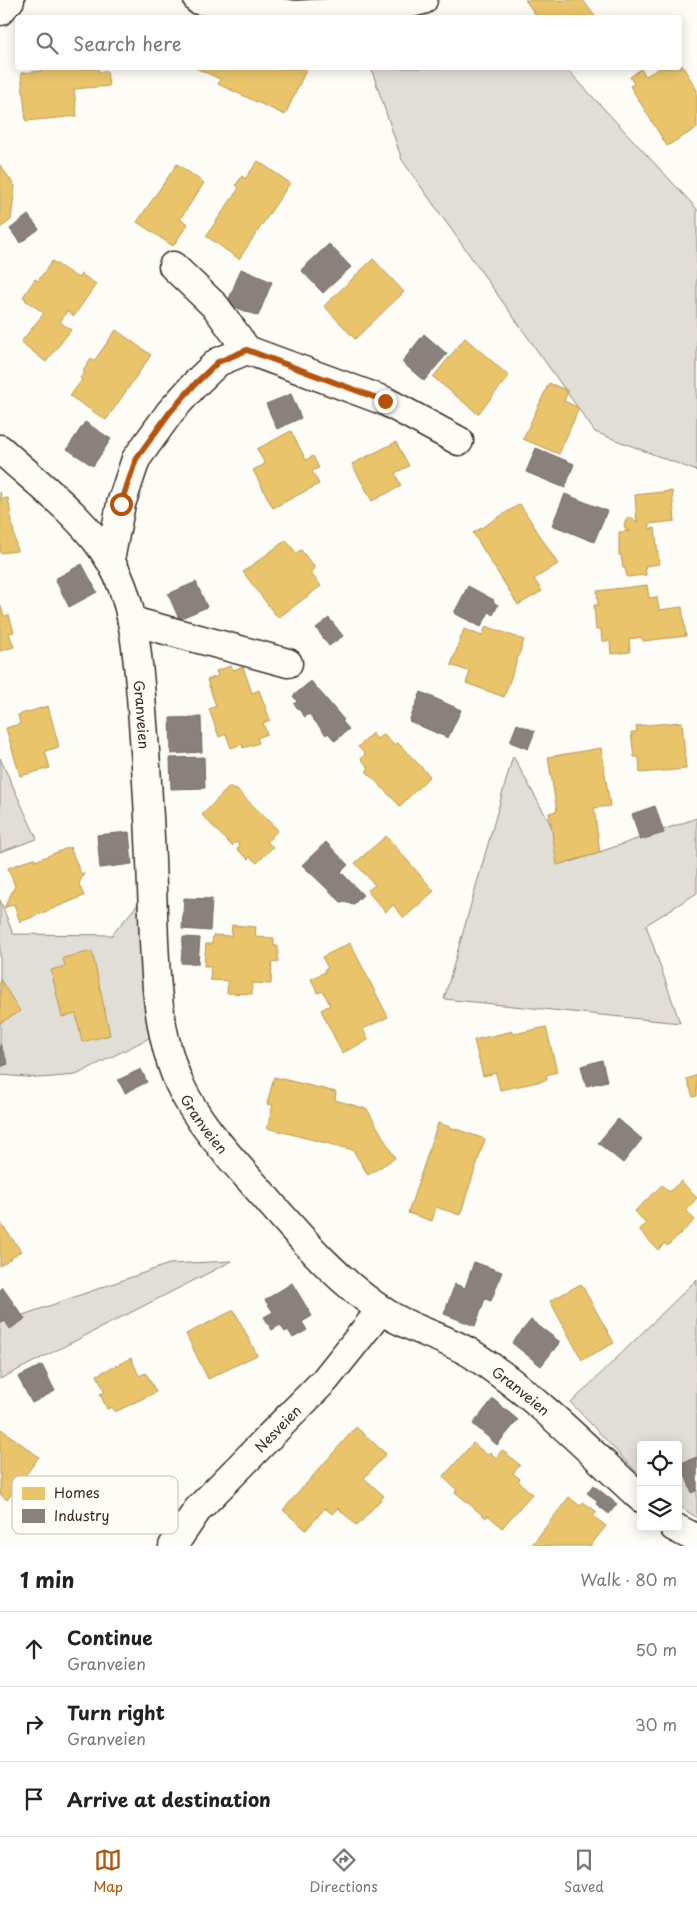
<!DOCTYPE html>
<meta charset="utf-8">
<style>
:root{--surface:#fff;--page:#f2f2f2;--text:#222;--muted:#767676;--line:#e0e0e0;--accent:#b45309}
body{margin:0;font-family:"Playpen Sans",sans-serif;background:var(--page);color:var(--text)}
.controls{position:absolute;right:15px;bottom:15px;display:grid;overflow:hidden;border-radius:5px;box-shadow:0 2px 12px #0003}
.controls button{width:45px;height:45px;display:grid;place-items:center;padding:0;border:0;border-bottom:1px solid var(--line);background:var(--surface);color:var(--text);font:25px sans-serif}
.stop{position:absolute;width:15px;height:15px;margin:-11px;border:4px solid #b45309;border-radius:50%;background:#fff}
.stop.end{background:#b45309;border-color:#fff;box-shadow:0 1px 5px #0008}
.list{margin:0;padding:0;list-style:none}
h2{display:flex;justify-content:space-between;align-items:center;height:65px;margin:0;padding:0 20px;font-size:21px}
h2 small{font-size:16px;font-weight:400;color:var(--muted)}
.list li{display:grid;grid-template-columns:32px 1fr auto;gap:15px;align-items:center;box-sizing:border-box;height:75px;padding:0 20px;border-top:1px solid var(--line)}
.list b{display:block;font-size:19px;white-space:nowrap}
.list p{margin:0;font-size:16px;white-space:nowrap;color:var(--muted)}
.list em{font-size:16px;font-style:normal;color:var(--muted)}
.icon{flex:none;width:28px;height:28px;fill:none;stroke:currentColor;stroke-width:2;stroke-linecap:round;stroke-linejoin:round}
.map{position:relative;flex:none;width:697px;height:1546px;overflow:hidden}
.search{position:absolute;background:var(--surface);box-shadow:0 2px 12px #0003;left:15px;right:15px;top:15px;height:55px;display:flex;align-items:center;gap:12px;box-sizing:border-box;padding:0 18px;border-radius:5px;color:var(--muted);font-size:19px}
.sheet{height:290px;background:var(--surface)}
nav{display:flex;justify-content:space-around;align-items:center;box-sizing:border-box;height:70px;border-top:1px solid var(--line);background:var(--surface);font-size:14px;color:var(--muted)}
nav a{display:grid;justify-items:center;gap:2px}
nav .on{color:var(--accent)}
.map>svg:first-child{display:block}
</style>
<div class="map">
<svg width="697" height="1546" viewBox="0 0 697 1546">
<rect width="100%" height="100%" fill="#fdfcf7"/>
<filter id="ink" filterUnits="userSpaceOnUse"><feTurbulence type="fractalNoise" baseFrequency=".02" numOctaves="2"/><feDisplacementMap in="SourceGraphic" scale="10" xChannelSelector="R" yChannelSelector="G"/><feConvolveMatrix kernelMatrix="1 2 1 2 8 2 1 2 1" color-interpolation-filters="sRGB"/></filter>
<g filter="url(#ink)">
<g fill="#e1ded7" stroke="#8e847a">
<polygon points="371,68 566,68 697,209 697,471 595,432 402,160"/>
<polygon points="513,756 571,862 697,818 697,893 646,925 680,1023 444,999"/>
<polygon points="0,758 37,839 0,852"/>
<polygon points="0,900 13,934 112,935 138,904 153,1036 76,1075 40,1078 0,1075"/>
<polygon points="232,1261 0,1379 0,1323 169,1264"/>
<polygon points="697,1279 697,1518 678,1505 678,1445 641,1445 641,1477 571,1403"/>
</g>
<g fill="#e9c46a" stroke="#b59653">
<polygon points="525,0 583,0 596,18 538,18"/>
<polygon points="680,62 697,90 697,128 667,146 630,86 634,84 630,77 641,69 646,76 660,68 680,68"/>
<polygon points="41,68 98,68 99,72 107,71 109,86 74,89 77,116 26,121 21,73 41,71"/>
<polygon points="196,68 307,68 285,115 218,84 220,79"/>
<polygon points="258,161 290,183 239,259 206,236 239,188 236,185 242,176 245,179"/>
<polygon points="177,164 204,183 180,219 188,224 173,246 137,222"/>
<polygon points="0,165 15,186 11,220 0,228"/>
<polygon points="373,259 404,292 355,339 324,306"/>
<polygon points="52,261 78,278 81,274 96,284 74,316 67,311 60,322 71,330 46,362 21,342 44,313 25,300 26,299 23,297 35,279 38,281"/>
<polygon points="116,330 151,355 106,420 70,396 82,380 80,378 85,372 83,371 91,359 94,361"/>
<polygon points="465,338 509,376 478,414 433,377"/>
<polygon points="549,383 568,391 564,401 579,408 559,454 523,439"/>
<polygon points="291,431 306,460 313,456 319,468 312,471 319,484 273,508 253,470 265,464 257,449"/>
<polygon points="396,442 409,466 395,473 401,486 372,501 352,464"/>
<polygon points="672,491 675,521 649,524 650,529 655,528 659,564 645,566 646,575 627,577 625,568 623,568 621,555 619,555 619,532 630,531 626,530 624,525 627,518 633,518 637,523 635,495"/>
<polygon points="0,492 2,499 8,498 17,551 0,553"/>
<polygon points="520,504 558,564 534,579 542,591 518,605 473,533"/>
<polygon points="286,540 296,553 301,550 315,568 310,572 321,586 278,618 243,572"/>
<polygon points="647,585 649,598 657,597 659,610 682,607 686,636 643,641 642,637 629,639 630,652 611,654 610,641 602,641 601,629 596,630 594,605 598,605 597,591"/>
<polygon points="0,604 4,616 9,615 14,632 9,633 14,647 0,651"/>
<polygon points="486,626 524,640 504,697 466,683 470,672 451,665 464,629 482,636"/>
<polygon points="231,666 233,670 243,667 252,693 259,690 270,720 263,723 267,734 257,738 259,743 243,748 242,744 231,748 226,734 219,737 209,709 216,706 207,680 218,676 216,671"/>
<polygon points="48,706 59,747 45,751 50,768 20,776 6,728 20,724 18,715"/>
<polygon points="682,722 686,769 640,773 639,757 634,757 631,732 637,732 636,726"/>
<polygon points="372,733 377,739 383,734 394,745 397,742 430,776 400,806 366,771 369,768 361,759 365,754 358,747"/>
<polygon points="601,748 610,806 594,808 600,853 557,865 549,813 557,811 548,757"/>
<polygon points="230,786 235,791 236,789 278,830 267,842 273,847 257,863 250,857 248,859 237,849 240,846 236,842 232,846 202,815"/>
<polygon points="386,836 434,891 404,918 393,905 386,912 367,891 375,885 355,863"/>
<polygon points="70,847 81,874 84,873 79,884 84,896 20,922 14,904 4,908 15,886 8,868 34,858 35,861"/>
<polygon points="232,925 256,927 255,937 274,938 274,946 278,946 278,963 272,962 271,984 252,983 252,994 227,993 228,981 210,980 211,966 204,966 206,944 212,944 213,935 231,936"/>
<polygon points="350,943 388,1017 363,1029 368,1040 342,1053 321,1010 330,1005 323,991 318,993 311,979 325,972 324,970 328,968 322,957"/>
<polygon points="92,951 110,1035 82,1042 76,1014 62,1017 51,970 65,966 63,958"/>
<polygon points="0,979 20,1011 0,1023"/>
<polygon points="546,1027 557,1072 546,1075 547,1080 500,1090 496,1073 483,1076 474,1040 513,1031 514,1034"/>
<polygon points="697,1075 697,1096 693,1097 687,1079"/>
<polygon points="274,1077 336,1092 335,1100 367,1109 395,1158 368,1175 353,1150 267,1128 273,1105 267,1104"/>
<polygon points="438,1123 485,1139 460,1215 436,1207 432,1221 408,1213"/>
<polygon points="681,1181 697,1198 686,1210 695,1220 667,1246 665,1243 658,1250 639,1230 646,1224 635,1211 662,1185 669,1192"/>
<polygon points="0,1222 21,1251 0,1266"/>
<polygon points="581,1284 614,1343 582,1360 550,1301"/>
<polygon points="234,1310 257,1355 208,1379 186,1334"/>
<polygon points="131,1358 139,1376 146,1373 156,1392 115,1412 112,1407 107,1409 100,1394 105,1392 97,1375"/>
<polygon points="356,1427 386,1454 364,1478 384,1496 357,1526 338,1508 332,1514 325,1508 306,1530 283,1510"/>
<polygon points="1,1429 39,1457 7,1500 0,1494 0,1431"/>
<polygon points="473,1443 487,1455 490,1452 496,1458 502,1450 520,1465 513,1473 520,1479 518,1481 532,1494 502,1528 488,1515 486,1518 455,1492 457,1490 443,1477"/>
<polygon points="569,1497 580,1506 583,1502 597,1512 593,1516 606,1526 590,1546 531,1546"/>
</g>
<g fill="#8a817c" stroke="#726760">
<polygon points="28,215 39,229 20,243 10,229"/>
<polygon points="329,244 351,267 323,293 301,270"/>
<polygon points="241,269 272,282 258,316 227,304"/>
<polygon points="424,334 447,354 424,381 402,362"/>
<polygon points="291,394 301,418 277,429 266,404"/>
<polygon points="85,422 111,439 93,466 67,449"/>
<polygon points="536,448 574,464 565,488 526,472"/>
<polygon points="565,494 607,511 594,542 552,525"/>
<polygon points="82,564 97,592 69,607 55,579"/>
<polygon points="196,582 207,607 179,619 168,594"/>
<polygon points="468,586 494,600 493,602 498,605 493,615 489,612 481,627 454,613"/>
<polygon points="329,618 343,636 329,646 316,628"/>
<polygon points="311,681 344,720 342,721 349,729 335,741 328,733 326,735 309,714 305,717 294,704 297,701 293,696"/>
<polygon points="421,692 461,710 448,738 409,721"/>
<polygon points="201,717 202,752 171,754 170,718"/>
<polygon points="517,724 535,731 528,749 510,742"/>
<polygon points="204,757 205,788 171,789 170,758"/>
<polygon points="655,806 664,833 640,840 632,814"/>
<polygon points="129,832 132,864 100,868 97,835"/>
<polygon points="326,842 348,865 341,872 363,895 354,904 341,902 302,865"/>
<polygon points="184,898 212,899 210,931 182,929"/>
<polygon points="183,937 200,938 198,964 181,963"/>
<polygon points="0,1044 8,1064 0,1067"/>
<polygon points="602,1060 607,1081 586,1086 581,1066"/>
<polygon points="141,1069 147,1082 125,1093 118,1080"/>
<polygon points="618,1119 642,1139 623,1163 598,1143"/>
<polygon points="474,1262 502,1272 491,1301 485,1299 475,1326 444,1314 455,1284 465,1288"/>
<polygon points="292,1283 312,1316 302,1322 307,1330 293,1338 288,1330 285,1332 280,1325 272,1330 264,1317 273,1312 265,1300"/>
<polygon points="2,1287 25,1319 10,1329 5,1321 0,1324 0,1289"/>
<polygon points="531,1320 560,1342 541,1366 512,1343"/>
<polygon points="42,1365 55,1391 32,1403 18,1377"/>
<polygon points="493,1399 518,1420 497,1445 473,1424"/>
<polygon points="697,1457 697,1490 692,1493 681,1463"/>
<polygon points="593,1485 617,1504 609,1514 596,1504 598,1501 587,1493"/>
</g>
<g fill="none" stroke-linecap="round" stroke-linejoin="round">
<defs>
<g id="minor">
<polyline points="198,0 295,15 384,10 423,0"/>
<polyline points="0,11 10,0"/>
<polyline points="173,266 216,307 247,350"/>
<path id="s1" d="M0,449C37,483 85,518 111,562C134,602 137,652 141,696C146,760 150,824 152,888C155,952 153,1024 179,1083C198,1124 229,1156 258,1189C297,1233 336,1281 386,1313C414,1331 448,1338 475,1356C536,1396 587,1449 641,1498"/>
<polyline points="110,560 121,504 136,459 170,412 196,383 218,362 247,350 385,401 459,441"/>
<polyline points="132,621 288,663"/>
<polyline points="674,1527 697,1539"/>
<path id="s2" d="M173,1546L198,1509L325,1380L381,1310"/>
</g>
</defs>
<use href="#minor" stroke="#3b2a1e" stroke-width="31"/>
<use href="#minor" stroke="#fdfcf7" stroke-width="28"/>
</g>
</g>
<g fill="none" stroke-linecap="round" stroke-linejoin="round" filter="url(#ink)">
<polyline stroke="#b45309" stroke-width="6" points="121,504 136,459 170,412 196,383 218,362 247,350 385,401"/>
</g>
<g text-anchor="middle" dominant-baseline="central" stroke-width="5" stroke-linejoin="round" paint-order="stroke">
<g font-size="14" fill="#3b2a1e" stroke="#fdfcf7">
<text stroke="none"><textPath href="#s1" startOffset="316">Granveien</textPath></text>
<text stroke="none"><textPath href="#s1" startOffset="736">Granveien</textPath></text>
<text stroke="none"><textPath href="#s1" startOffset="1156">Granveien</textPath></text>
<text stroke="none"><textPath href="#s2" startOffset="158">Nesveien</textPath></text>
</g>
</g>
<rect x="12" y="1476" width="166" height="58" rx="8" fill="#fdfcf7" stroke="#c3bdb6" stroke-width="1"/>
<rect x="22" y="1487" width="23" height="13" fill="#e9c46a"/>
<rect x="22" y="1509" width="23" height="14" fill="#8a817c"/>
<g font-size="14" fill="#3b2a1e">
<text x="54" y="1498">Homes</text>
<text x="54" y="1521">Industry</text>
</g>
</svg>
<div class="controls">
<button><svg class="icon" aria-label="locate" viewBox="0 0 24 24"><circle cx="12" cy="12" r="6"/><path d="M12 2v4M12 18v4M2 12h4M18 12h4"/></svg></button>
<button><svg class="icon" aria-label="layers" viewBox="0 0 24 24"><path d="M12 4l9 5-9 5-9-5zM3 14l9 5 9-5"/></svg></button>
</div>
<div class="stop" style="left:121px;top:504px"></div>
<div class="stop end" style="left:385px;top:401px"></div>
<div class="search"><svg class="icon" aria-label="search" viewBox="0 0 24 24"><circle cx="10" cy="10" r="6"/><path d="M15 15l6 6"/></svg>Search here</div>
</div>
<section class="sheet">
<h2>1 min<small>Walk · 80 m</small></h2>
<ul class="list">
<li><svg class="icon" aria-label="ahead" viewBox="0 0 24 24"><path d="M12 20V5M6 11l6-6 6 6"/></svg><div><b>Continue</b><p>Granveien</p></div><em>50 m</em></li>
<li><svg class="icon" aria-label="right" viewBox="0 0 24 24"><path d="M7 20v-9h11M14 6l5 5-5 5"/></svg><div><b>Turn right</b><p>Granveien</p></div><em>30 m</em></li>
<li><svg class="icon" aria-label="arrive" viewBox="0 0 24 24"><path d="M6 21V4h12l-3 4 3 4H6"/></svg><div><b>Arrive at destination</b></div></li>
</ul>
</section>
<nav>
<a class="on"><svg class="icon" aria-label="map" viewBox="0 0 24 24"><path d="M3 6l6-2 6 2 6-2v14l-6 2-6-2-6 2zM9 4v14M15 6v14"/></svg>Map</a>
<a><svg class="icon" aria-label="directions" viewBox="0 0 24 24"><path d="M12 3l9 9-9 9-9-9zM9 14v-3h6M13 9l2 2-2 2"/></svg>Directions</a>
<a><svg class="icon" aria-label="saved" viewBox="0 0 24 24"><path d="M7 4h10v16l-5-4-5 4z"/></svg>Saved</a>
</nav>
